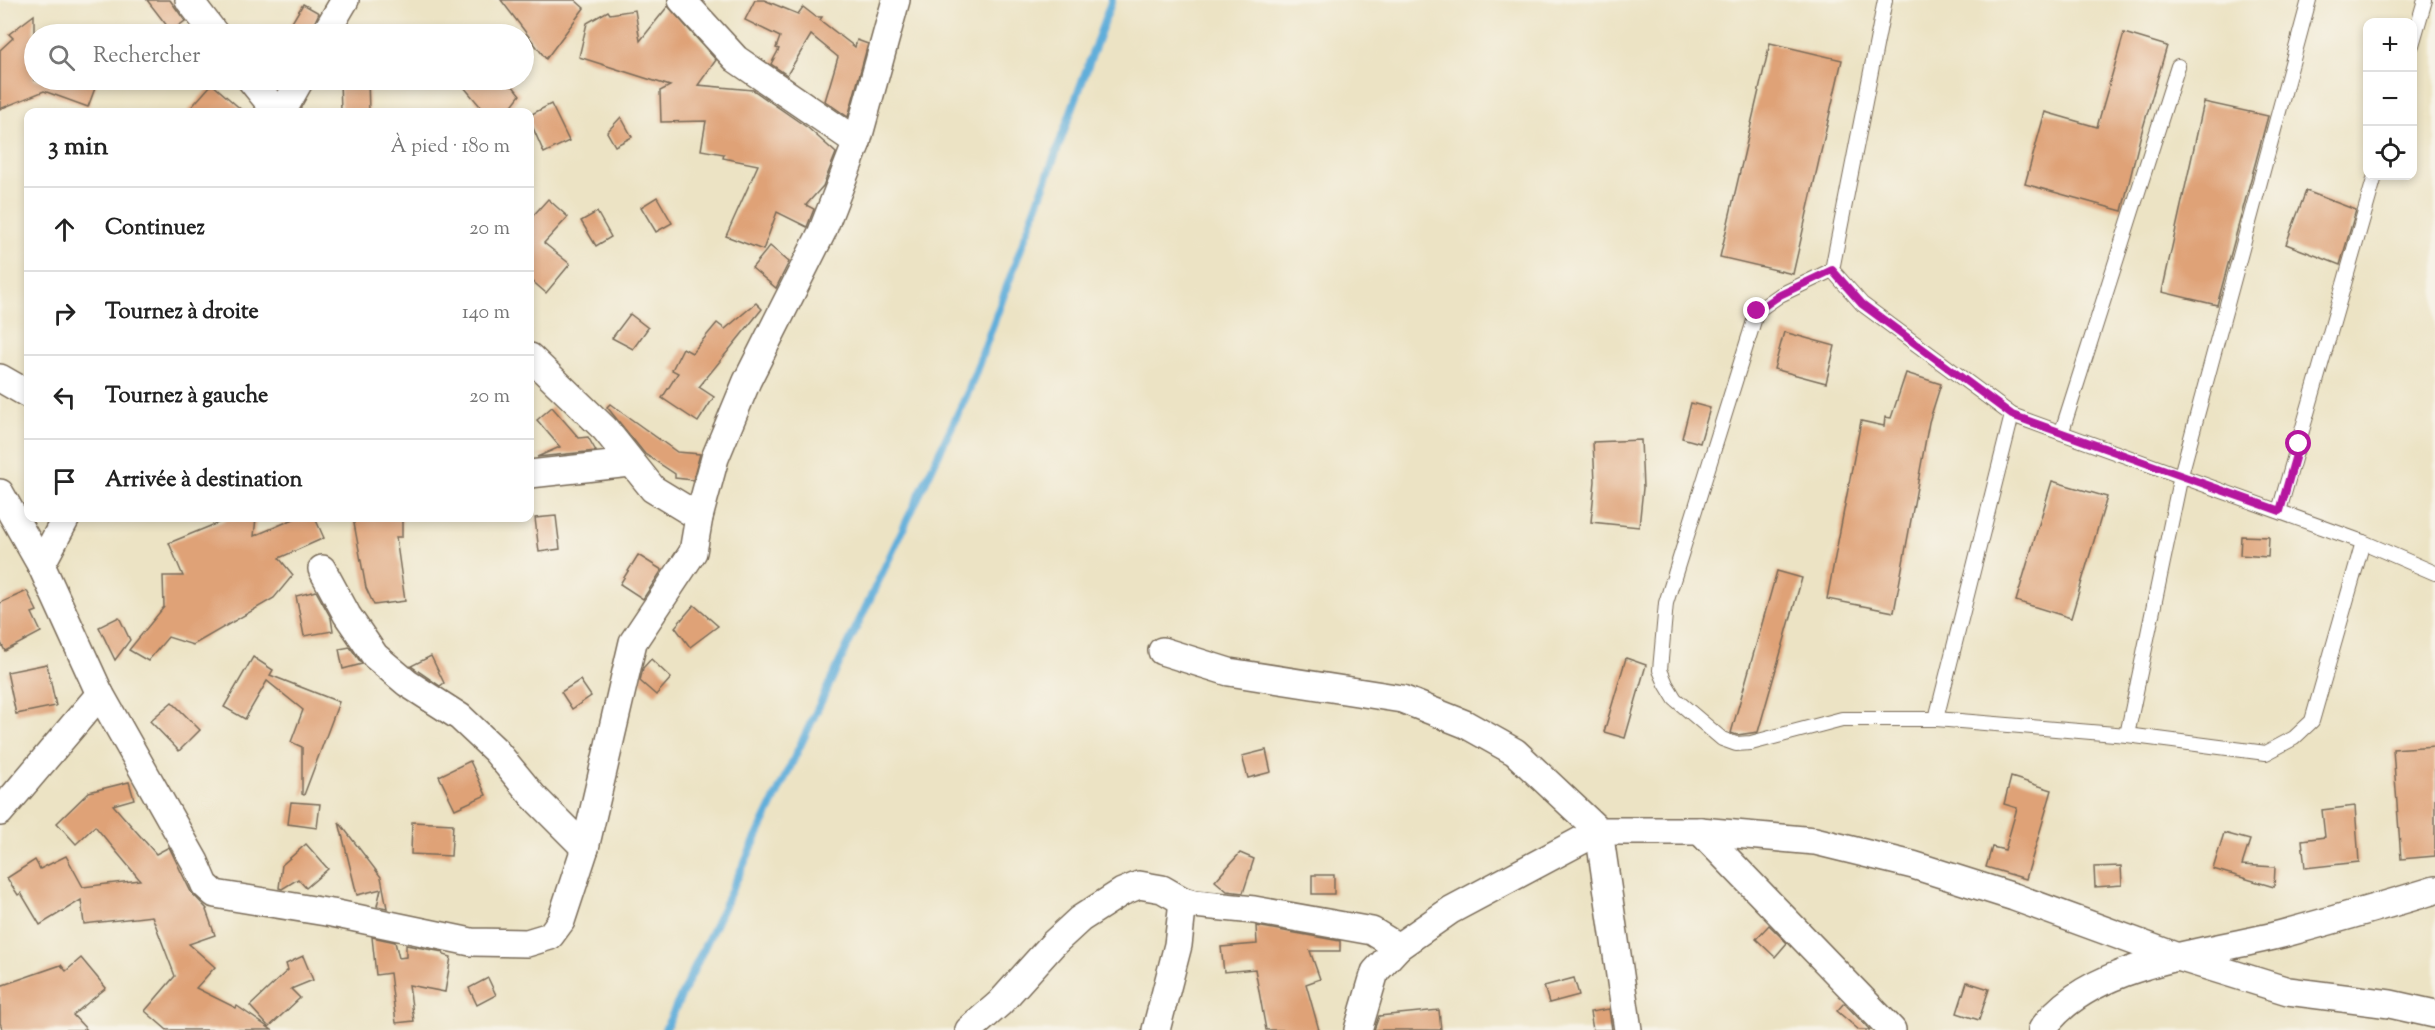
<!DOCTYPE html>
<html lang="fr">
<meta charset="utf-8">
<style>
:root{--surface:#fff;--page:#f6f6f6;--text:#222;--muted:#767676;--line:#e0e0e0}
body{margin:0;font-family:"Sorts Mill Goudy",serif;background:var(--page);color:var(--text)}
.controls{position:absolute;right:18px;top:18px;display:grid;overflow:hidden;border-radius:12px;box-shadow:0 3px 9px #0003}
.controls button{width:54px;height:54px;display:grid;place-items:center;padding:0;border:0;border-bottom:2px solid var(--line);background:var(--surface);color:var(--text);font:30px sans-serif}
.stop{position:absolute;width:18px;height:18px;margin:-14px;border:4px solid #b5179e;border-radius:50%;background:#fff}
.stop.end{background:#b5179e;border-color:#fff;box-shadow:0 2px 6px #0008}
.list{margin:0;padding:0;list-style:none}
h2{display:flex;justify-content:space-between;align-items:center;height:78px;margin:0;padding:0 24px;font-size:26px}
h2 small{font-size:20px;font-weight:400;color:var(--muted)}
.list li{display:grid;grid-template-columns:39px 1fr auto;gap:18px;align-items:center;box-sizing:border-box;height:84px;padding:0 24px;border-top:2px solid var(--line)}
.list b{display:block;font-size:22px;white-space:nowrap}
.list em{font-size:20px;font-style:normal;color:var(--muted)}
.icon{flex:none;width:33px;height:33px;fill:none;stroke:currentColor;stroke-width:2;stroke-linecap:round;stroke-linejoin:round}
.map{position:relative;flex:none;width:2435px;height:1030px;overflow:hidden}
.search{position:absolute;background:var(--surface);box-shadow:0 3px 9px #0003;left:24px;top:24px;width:510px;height:66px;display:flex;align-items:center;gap:15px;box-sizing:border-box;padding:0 21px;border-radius:33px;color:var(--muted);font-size:22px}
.panel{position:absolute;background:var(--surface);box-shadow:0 3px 9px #0003;left:24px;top:108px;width:510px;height:414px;border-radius:12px}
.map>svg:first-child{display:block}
</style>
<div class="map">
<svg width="2435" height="1030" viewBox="0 0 2435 1030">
<rect width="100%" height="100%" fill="#f7f3e8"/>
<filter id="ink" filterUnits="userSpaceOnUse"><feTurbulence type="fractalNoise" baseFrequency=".0167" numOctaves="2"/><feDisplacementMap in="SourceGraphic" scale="12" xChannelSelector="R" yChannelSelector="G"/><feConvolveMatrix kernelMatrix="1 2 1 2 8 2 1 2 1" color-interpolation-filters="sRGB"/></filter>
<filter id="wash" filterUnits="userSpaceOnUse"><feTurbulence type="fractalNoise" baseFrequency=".008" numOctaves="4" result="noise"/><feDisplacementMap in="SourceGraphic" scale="24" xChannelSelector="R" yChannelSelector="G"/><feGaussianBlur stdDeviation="1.35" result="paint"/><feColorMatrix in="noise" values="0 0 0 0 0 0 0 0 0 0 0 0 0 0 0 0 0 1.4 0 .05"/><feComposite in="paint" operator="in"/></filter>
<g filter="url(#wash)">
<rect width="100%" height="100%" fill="#ece3c4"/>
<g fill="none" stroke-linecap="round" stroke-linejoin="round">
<polyline stroke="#61aeda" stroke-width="8" points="665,1030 969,390 1112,0"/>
</g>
<g id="blocks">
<g fill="#dfa277">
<polygon points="147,0 170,0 185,21 171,31"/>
<polygon points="501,0 575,0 584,8 546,59"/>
<polygon points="755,0 764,0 798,14 803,7 816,17 822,17 820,20 855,47 857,40 868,44 848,117 825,101 838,57 811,35 787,75 771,64 779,49 776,48 780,37 745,20"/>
<polygon points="303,4 319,13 309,34 285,34"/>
<polygon points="668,6 716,60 698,85 753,90 808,128 836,153 823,186 806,205 814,209 807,227 777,212 763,250 726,236 758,165 723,158 724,154 701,150 706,121 661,122 660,91 670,86 579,57 587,23 608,11 610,14 635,10 640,41"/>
<polygon points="34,15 34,80 98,80 88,107 44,91 0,109 0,50 13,38 9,34"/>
<polygon points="2124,33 2167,46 2140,138 2122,211 2025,184 2045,112 2097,127"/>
<polygon points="1770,43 1842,60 1793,274 1720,257"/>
<polygon points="340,80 368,80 369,112 341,112"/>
<polygon points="458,80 508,80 520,95 507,112 485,112"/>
<polygon points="212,84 244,112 187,112"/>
<polygon points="2204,102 2268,116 2217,305 2162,292"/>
<polygon points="551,104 569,141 544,153 530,121 530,115"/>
<polygon points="621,117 632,137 615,146 607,132"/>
<polygon points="2306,191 2356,210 2340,265 2286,244"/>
<polygon points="657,197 672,223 656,232 641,207"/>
<polygon points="548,199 568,217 544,243 570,264 546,293 530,279 530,219"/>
<polygon points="597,212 611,237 596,246 581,221"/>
<polygon points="770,246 789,262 776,288 752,268"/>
<polygon points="756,303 762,309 699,387 714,397 698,422 662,398 678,373 672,370 683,348 692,353 717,323 725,329"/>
<polygon points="630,314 648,328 633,349 612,338"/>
<polygon points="1784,332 1835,346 1826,383 1774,369"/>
<polygon points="1906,373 1941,384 1929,422 1894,612 1827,599 1861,421 1884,426 1885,417 1891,418"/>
<polygon points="1691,403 1710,408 1700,443 1682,438"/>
<polygon points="610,404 677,452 700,454 693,480 675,478 675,474 645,454 607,407"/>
<polygon points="552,407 579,438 588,437 596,451 537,457 560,447 537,420"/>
<polygon points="1641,440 1643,488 1639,527 1591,522 1595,481 1593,442"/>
<polygon points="2052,481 2107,497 2071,618 2016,601"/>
<polygon points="556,516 560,549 539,552 535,518"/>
<polygon points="230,518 256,518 254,536 296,518 315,518 324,538 279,558 293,575 274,598 193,645 168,637 148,661 129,650 164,607 163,576 183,576 169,543"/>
<polygon points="353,518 402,518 402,537 396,537 405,601 374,605 366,588"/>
<polygon points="2241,536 2269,537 2268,557 2240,555"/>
<polygon points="638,555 662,570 643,599 620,584"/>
<polygon points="1777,571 1802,578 1758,732 1737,735 1731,733"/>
<polygon points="27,591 37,611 32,613 41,632 5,651 0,641 0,603"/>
<polygon points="316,591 331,618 333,631 304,636 296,596"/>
<polygon points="694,605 718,626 690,647 675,627"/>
<polygon points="119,617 130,640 115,660 99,627"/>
<polygon points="350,647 362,664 343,669 339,649"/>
<polygon points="431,656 444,683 440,686 411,666"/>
<polygon points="253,657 273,670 270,675 339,702 304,795 302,794 302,747 291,742 303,710 267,681 245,719 224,707"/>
<polygon points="1626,658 1646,665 1625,738 1604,732"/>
<polygon points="651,659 671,678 656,695 640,681 643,668"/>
<polygon points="47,664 56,706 16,714 7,672"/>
<polygon points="580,680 591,696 572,709 561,692"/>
<polygon points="172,702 200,730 179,751 150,721"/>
<polygon points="2435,746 2435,856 2401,859 2393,749"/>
<polygon points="1266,750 1271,772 1248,778 1242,756"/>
<polygon points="470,761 486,795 455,809 439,776"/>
<polygon points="2011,777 2052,790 2026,879 1986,867 1992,847 2005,850 2017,808 2004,804"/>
<polygon points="129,782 134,799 113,805 156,854 169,847 191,892 207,909 206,910 215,935 189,944 215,967 196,988 236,1008 237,1006 272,1030 167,1030 145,1011 175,976 152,916 84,924 81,900 40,925 21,893 18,895 7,878 35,860 40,869 66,856 83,887 140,880 95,826 76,844 57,823 89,792"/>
<polygon points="291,802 320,804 317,828 288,824"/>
<polygon points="2355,806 2359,862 2305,868 2302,840 2325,837 2322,810"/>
<polygon points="339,822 381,877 387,908 377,906 381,889 357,895"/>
<polygon points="412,822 453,824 451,856 411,854"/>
<polygon points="2224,833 2250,840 2242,865 2275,867 2274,887 2213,869"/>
<polygon points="306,844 328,869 306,888 298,879 282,889 279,888 282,865"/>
<polygon points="1240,853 1254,859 1243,893 1227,891 1215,881"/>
<polygon points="2121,866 2122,885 2095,887 2094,867"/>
<rect x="1312" y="875" width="22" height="19"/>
<polygon points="1769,925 1787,943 1775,957 1756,939"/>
<polygon points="1256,926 1340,941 1340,951 1310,951 1320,979 1306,984 1319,1030 1266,1030 1255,969 1224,972 1221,947 1257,944"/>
<polygon points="372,937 395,942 399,958 406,957 406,945 443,952 444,955 451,957 445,992 409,985 414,1021 396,1023 390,973 376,975"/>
<polygon points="303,956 313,980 291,989 300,998 269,1027 250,1006 288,970 286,964"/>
<polygon points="81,958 106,988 73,1015 87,1030 3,1030 0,1023 0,986 61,965 66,971"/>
<polygon points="488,978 496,995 477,1005 469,988"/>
<polygon points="1574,978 1579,995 1549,1003 1544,986"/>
<polygon points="1967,982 1989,989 1979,1020 1957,1013"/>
<polygon points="1844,1003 1870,1030 1859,1030 1837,1011"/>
<polygon points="1609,1009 1612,1030 1593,1030 1590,1012"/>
<polygon points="1439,1010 1441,1030 1374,1030 1379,1016"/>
</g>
</g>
</g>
<g filter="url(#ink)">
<use href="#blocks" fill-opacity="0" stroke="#796b58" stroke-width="1.5"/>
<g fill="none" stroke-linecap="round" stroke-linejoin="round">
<defs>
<g id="lane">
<polyline points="1885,0 1832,270 1862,304 2012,415"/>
<polyline points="2412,45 2425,0"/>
<polyline points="1832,270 1780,295 1757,311 1666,603 1660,670 1666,684 1675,699 1722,739 1736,744 1751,743 1842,719 1936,719 2127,735 2266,753 2294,738 2312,721 2363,542"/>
<polyline points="2062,431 2178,66"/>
<polyline points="2279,511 2375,176"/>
<polyline points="1936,719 2012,415 2363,542 2435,573"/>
<polyline points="2127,735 2181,475 2309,0"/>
</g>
<g id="street">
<polyline points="189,0 215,34"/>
<polyline points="682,0 736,59 857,142"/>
<polyline points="325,34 345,0"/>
<polyline points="251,80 277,112"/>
<polyline points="282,112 300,80"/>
<polyline points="530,357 605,429 653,489 699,517"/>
<polyline points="0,378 28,394"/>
<polyline points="530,474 630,463"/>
<polyline points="0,493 41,565 100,694 195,862 205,885 215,894 332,913 471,942 527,943 550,936 561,921 585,848 633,642 693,552 699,517 715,458 747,381 822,232 857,142 896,0"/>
<polyline points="41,565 66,518"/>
<polyline points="322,569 347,615 375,656 407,683 460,717 495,750 533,796 585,848"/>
<polyline points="1162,651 1229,672 1402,699 1465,724 1515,752 1599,831 1628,1030"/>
<polyline points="0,812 100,694"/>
<polyline points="1700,831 1892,1030"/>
<polyline points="969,1030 1000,1003 1054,943 1080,919 1122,892 1139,885 1162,889 1183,901 1194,904 1254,910 1372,931 1398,947"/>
<polyline points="1156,1030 1178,945 1183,901"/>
<polyline points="1358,1030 1375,972 1398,947 1451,910 1599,831 1700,831 1815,841 1913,865 2014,897 2175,956 2288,991 2390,1004 2435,1014"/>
<path d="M2042,1030C2087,962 2210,953 2282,934C2333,920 2384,906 2435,890"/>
</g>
</defs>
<use href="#lane" stroke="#796b58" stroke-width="16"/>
<use href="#street" stroke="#796b58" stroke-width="30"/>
<use href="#lane" stroke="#fff" stroke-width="14"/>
<use href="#street" stroke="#fff" stroke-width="27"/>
</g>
</g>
<g fill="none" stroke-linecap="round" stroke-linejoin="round" filter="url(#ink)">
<polyline stroke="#b5179e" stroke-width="8" points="1757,311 1780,295 1832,270 1862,304 2012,415 2280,511 2299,444"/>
</g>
</svg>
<div class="controls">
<button>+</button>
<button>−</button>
<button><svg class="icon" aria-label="locate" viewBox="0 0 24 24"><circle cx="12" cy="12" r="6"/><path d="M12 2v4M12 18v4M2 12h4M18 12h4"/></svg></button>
</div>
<div class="stop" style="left:2299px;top:444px"></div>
<div class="stop end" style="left:1757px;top:311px"></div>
<div class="search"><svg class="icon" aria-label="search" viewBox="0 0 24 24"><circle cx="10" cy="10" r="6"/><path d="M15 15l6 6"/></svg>Rechercher</div>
<section class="panel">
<h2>3 min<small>À pied · 180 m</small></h2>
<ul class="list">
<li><svg class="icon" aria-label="ahead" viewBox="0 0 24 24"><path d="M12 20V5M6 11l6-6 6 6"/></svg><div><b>Continuez</b></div><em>20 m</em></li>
<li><svg class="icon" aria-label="right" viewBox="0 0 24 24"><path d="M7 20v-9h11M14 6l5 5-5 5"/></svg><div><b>Tournez à droite</b></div><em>140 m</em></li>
<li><svg class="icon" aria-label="left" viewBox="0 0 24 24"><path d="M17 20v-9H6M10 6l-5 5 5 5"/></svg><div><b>Tournez à gauche</b></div><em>20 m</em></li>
<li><svg class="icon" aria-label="arrive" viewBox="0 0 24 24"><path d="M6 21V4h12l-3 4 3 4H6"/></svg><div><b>Arrivée à destination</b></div></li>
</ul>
</section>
</div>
